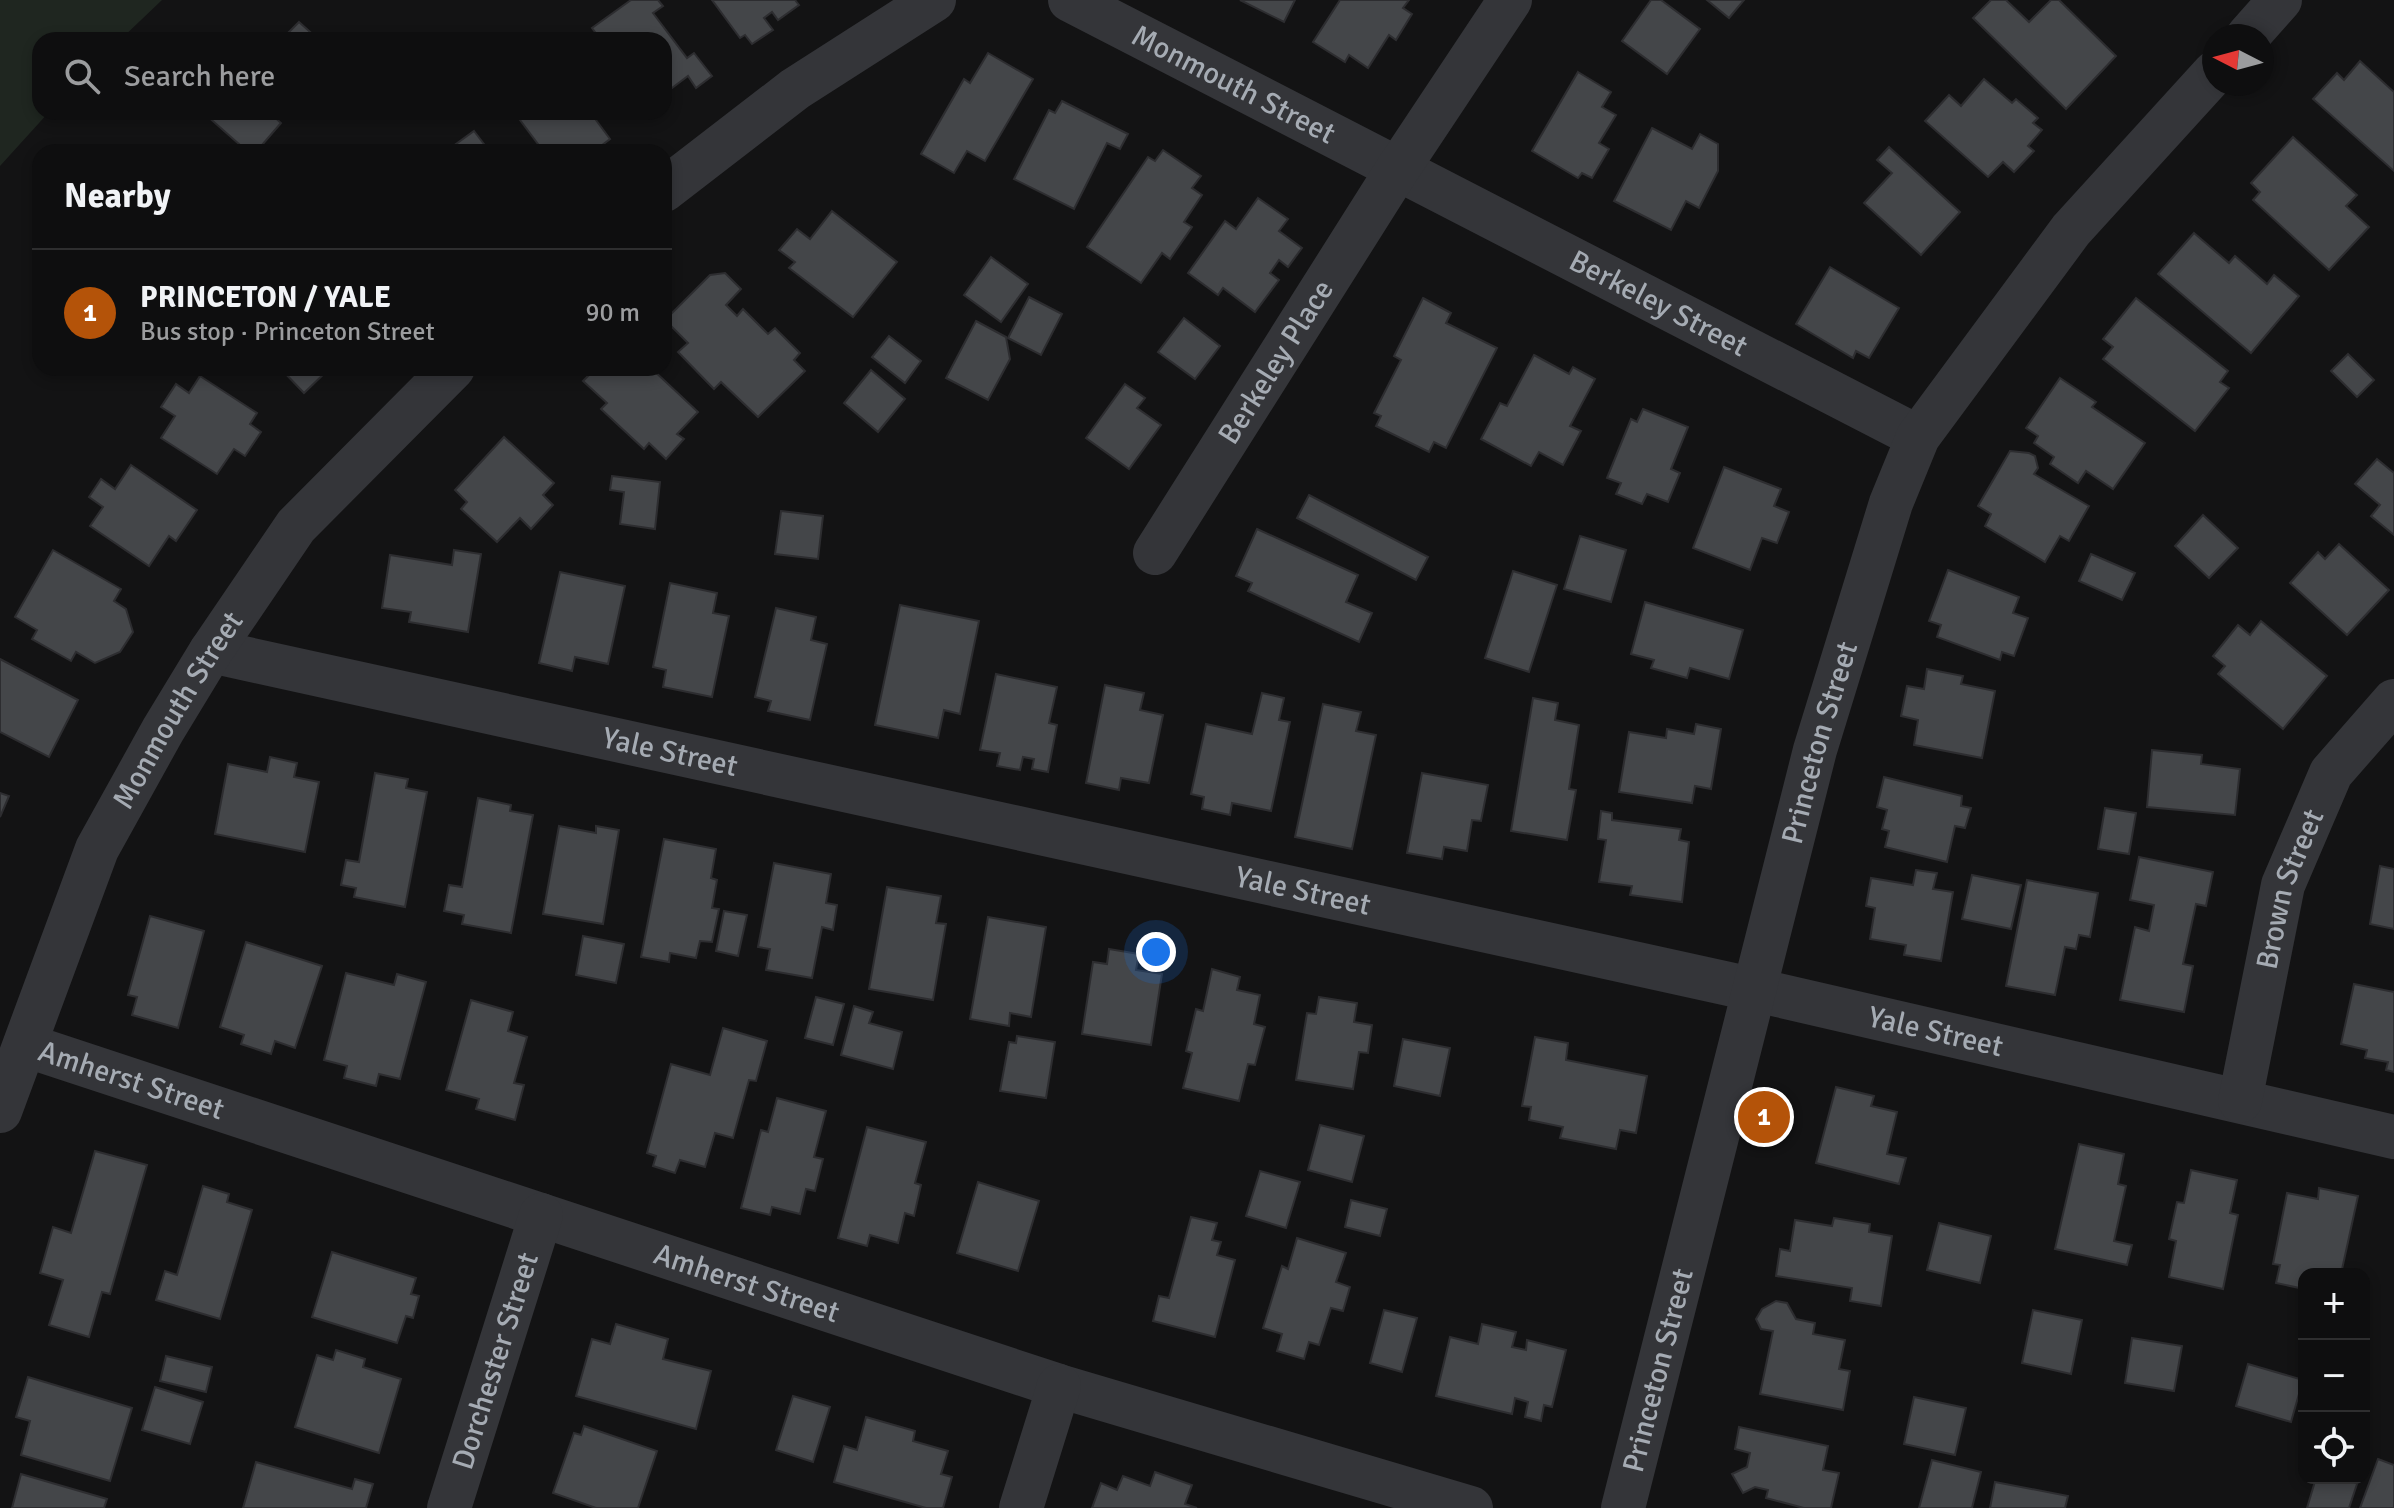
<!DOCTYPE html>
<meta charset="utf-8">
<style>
:root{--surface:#0e0e0f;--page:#1c1c1d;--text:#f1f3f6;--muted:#9b9c9e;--line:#2e2e2f;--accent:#b45309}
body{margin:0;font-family:Signika,sans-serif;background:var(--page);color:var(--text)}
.controls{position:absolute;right:24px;bottom:24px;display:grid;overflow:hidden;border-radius:16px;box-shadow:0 4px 12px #0003}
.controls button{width:72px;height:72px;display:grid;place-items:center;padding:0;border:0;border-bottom:2px solid var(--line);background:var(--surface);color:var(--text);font:40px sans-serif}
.compass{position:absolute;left:2202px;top:24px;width:72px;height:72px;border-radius:50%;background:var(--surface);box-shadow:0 4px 12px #0003;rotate:276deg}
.you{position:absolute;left:1156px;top:952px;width:28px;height:28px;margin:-20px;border:6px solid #fff;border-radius:50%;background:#1a73e8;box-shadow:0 0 0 12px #1a73e833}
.badge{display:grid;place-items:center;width:52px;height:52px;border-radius:50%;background:var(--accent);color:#fff;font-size:26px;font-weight:700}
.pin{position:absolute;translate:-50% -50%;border:4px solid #fff;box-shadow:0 2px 8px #0006}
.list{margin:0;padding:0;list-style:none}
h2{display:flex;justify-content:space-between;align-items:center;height:104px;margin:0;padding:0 32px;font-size:34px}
h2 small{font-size:26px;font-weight:400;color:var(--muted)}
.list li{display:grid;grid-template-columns:52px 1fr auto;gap:24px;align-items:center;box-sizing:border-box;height:128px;padding:0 32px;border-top:2px solid var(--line)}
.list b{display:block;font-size:30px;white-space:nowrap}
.list p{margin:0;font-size:26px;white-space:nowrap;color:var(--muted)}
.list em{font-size:26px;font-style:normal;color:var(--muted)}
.icon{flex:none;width:44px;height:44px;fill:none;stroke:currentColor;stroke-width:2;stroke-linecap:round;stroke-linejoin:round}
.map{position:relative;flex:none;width:2394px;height:1508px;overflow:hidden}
.search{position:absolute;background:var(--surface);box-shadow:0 4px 12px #0003;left:32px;top:32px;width:640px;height:88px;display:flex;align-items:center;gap:20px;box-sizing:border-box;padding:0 28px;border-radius:24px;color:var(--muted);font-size:30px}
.panel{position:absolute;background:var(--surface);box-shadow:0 4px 12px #0003;left:32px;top:144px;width:640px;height:232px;border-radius:24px}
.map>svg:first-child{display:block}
</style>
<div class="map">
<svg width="2394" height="1508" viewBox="0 0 2394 1508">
<rect width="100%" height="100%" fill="#131314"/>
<polygon fill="#1f2620" points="0,0 162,0 120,40 40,40 40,112 49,112 0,166"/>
<g fill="#444649" stroke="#2d2d30" stroke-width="2">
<polygon points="631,0 658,0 663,6 653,13 687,58 694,53 712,76 696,88 688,76 664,94 664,40 601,40 592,28"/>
<polygon points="712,0 795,0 799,5 778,20 772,12 764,18 773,30 752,44 745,35 740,38"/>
<polygon points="1240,0 1295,0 1284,22"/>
<polygon points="1340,0 1409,0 1403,8 1412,14 1396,40 1389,35 1368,68 1349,55 1345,62 1313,42"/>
<polygon points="1651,0 1661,0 1700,29 1667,74 1622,41"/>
<polygon points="1707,0 1744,0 1729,18"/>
<polygon points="1991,0 2006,0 2029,22 2051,0 2059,0 2116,56 2066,109 1973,18"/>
<polygon points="299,22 319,40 281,40"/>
<polygon points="988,53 1033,79 985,161 967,151 954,173 921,154 964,79 970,83"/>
<polygon points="2360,61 2394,92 2394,171 2313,99 2337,73 2344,80"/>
<polygon points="1578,72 1611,92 1602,107 1616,115 1599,143 1609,149 1592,178 1582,173 1578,178 1532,151"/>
<polygon points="1984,79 2012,103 2016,99 2038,118 2033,123 2042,130 2028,146 2034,151 2014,172 2003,162 1988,177 1925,121 1949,95 1961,106"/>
<polygon points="1062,101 1128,134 1120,149 1107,143 1074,209 1014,179 1049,110 1055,113"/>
<polygon points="209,112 273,112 271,114 281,123 256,152 248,152 206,115"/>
<polygon points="514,112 590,112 610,139 593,152 544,152"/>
<polygon points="1652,128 1692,149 1700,134 1718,144 1718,171 1699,208 1686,201 1671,230 1614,201"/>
<polygon points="474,131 490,152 445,152"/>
<polygon points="2293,137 2357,195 2346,206 2369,227 2329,270 2253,200 2260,192 2251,183"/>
<polygon points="1889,147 1960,212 1921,255 1864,203 1892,173 1877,160"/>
<polygon points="1163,150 1201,176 1192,188 1202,195 1184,222 1192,227 1170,259 1162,253 1141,283 1087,247 1148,157 1155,161"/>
<polygon points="1258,198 1288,219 1279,231 1302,248 1288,267 1279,260 1270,273 1279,280 1255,312 1223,288 1218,295 1188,273 1225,221 1236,229"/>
<polygon points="832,211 897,262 853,317 789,268 795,262 779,250 797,229 810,239"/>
<polygon points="2194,233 2229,263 2235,256 2267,284 2274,275 2299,296 2251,353 2158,274"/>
<polygon points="991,257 1028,284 1001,322 964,295"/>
<polygon points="1830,267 1899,308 1869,358 1856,351 1853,358 1796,324"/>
<polygon points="725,273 741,289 726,305 737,316 743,309 768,334 775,328 800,353 794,360 805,371 758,417 721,382 714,389 678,352 688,343 665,320 710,275"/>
<polygon points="1029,297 1062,314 1041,355 1008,338"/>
<polygon points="1423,298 1451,313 1446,323 1497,348 1446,448 1434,442 1429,452 1376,426 1381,416 1374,413 1401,360 1394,356"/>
<polygon points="2136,298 2228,371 2220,382 2229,388 2195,431 2103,359 2113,347 2103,339"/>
<polygon points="1184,318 1220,346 1195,379 1158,352"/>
<polygon points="976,321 1006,337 1010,359 988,400 946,378"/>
<polygon points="889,336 921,361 905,383 872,357"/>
<polygon points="2348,354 2374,380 2357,397 2331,371"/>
<polygon points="1534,355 1569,374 1573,367 1595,379 1570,426 1581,431 1563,465 1539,452 1531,466 1481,439 1500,403 1507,406"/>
<polygon points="280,368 330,368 304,393"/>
<polygon points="596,368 651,368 698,412 677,434 684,439 666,459 649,443 644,449 601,409 607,403 583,381"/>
<polygon points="871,370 905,399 878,432 844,403"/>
<polygon points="200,376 257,413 250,424 261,432 245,456 234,449 217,474 161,438 175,416 161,407 176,384 189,393"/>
<polygon points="2060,378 2096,402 2092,407 2145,443 2113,489 2086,471 2078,483 2050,464 2054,457 2034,443 2038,436 2026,428"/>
<polygon points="1125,384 1145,398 1137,408 1161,425 1129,469 1086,438"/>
<polygon points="1643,409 1688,427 1671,469 1680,473 1668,502 1647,494 1642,504 1616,494 1621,483 1607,478 1631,419 1637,422"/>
<polygon points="504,437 554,483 543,495 553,505 531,529 520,518 497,542 461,509 467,502 455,490"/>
<polygon points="2010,451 2029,453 2035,456 2038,468 2034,474 2089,506 2069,541 2060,536 2045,562 1985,526 1991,514 1978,506"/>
<polygon points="2377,459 2394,473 2394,535 2371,516 2380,505 2355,484"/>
<polygon points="131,465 197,510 176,541 169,536 149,566 90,526 103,507 89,497 101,479 115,489"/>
<polygon points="1724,467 1781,489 1774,506 1789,512 1777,543 1762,538 1750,570 1693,548"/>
<polygon points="612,476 660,482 655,529 620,524 624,492 610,490"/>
<polygon points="1309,495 1428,557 1416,580 1297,518"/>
<polygon points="781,511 823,516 818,559 775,554"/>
<polygon points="2203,515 2238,548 2209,578 2175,546"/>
<polygon points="1257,529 1358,575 1346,602 1372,613 1359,642 1248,591 1252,583 1236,576"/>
<polygon points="1580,536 1626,550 1611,602 1564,589"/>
<polygon points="2339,544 2389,590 2347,635 2290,583 2318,552 2325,559"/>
<polygon points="53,550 121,589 114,601 126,609 133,632 120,652 95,663 76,652 71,661 32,639 37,630 15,617"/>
<polygon points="454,550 481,554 468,632 409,622 411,612 382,608 390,555 452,565"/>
<polygon points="2091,554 2135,573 2122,600 2079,581"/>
<polygon points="1948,570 2019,597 2013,613 2028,618 2014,656 2002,652 2000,660 1937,637 1941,625 1929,621"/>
<polygon points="1513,571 1557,585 1529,672 1485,658"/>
<polygon points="560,572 625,586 608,664 575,657 572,671 539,663"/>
<polygon points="670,583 717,593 713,613 729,616 712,697 663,687 666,670 653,667"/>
<polygon points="1645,602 1743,630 1729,679 1690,668 1687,678 1651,668 1654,660 1631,654"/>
<polygon points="900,605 979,621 960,714 944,710 938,738 875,725"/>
<polygon points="776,608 816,617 811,640 827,644 810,720 768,711 771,701 755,697"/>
<polygon points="2261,621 2327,676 2283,729 2218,674 2225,666 2213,656 2238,625 2250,635"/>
<polygon points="0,659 78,700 49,757 0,732"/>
<polygon points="1927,669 1963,676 1961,684 1995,691 1982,758 1914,745 1918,720 1901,716 1907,686 1924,689"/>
<polygon points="996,674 1057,687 1049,723 1057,725 1048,772 1032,769 1034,759 1023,757 1020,770 997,766 1000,753 980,750"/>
<polygon points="1105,685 1144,693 1140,710 1163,715 1149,783 1121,778 1119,790 1086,783"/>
<polygon points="1262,693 1284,698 1279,720 1290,722 1271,811 1232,803 1230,815 1202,809 1204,797 1191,794 1206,724 1252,734"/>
<polygon points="1533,698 1558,703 1555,720 1579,725 1569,789 1576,790 1567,840 1511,831"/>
<polygon points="1323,704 1361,712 1356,731 1376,735 1352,849 1295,837"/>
<polygon points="1696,724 1721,729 1711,789 1695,786 1692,803 1619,792 1629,732 1666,738 1667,729 1694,734"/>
<polygon points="2152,750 2202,755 2201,764 2240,769 2235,815 2147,807"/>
<polygon points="270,757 297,763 294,777 319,782 305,852 215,834 228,764 267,772"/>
<polygon points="375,773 408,779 406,788 427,792 405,907 354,897 356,888 341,885 346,860 359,862"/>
<polygon points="1422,773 1488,785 1481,821 1472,820 1467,851 1444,847 1442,859 1407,853"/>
<polygon points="1884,777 1962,796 1961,806 1971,808 1965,828 1955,826 1947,862 1885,847 1889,831 1882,829 1887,810 1877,807"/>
<polygon points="0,793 9,796 0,817"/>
<polygon points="478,798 511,805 510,811 533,815 511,933 462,924 464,915 444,911 449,885 462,887"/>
<polygon points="2105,808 2136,813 2129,854 2098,849"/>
<polygon points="1601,811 1612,813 1612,820 1681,829 1679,840 1689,842 1682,902 1630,895 1632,886 1599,882 1606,840 1598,839"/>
<polygon points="559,826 596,833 596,826 619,830 603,924 543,914"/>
<polygon points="664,839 716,849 711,878 717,880 712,908 719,909 712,942 700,941 696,958 670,953 669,962 641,957"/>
<polygon points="2139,857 2213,872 2206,906 2196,904 2183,964 2193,966 2184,1012 2120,1000 2135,927 2149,931 2154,905 2130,900"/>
<polygon points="774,863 831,874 826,903 837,905 833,930 822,927 812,978 766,970 770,949 758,947"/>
<polygon points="2380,866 2394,869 2394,929 2370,924"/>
<polygon points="1916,870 1937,873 1933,889 1953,892 1941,961 1904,955 1906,945 1870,939 1875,908 1866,906 1871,878 1913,885"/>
<polygon points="1972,875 2021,885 2011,929 1962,919"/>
<polygon points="2027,880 2098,893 2090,937 2079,935 2076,949 2065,947 2055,995 2006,986"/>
<polygon points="887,887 941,896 936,923 946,924 933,1000 869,989"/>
<polygon points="724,911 747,915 738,956 716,951"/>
<polygon points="150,916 204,931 178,1028 132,1015 137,997 128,995"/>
<polygon points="988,917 1046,927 1031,1017 1010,1013 1009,1026 970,1019"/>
<polygon points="583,936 624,944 616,983 576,975"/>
<polygon points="246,942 322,966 295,1048 275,1041 271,1054 241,1044 244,1035 220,1027"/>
<polygon points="1109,949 1139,954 1136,970 1162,974 1151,1045 1082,1034 1093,962 1107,964"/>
<polygon points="1212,969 1240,977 1237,990 1260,995 1254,1024 1265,1027 1255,1065 1248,1064 1239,1101 1183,1088 1192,1053 1186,1051 1196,1009 1203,1011"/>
<polygon points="346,973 394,985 397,974 426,982 400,1079 379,1074 376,1086 344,1078 347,1066 324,1060"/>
<polygon points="2354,984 2394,992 2394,1072 2386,1070 2388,1062 2365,1058 2367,1050 2341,1044"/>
<polygon points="816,997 844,1004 833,1045 805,1038"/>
<polygon points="1319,997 1357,1003 1354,1022 1372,1025 1368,1053 1359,1052 1353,1089 1296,1080 1307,1013 1316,1014"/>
<polygon points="471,1000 513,1012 508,1031 527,1037 514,1083 524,1085 515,1120 476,1109 479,1099 446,1090"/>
<polygon points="854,1006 873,1012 869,1023 902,1032 893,1069 841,1055"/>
<polygon points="723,1028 767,1041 756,1081 749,1080 733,1138 715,1133 705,1167 680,1160 675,1173 653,1166 656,1156 647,1153 671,1064 710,1075"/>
<polygon points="1017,1036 1055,1042 1046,1098 1000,1091 1009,1042 1016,1043"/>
<polygon points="1535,1037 1568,1043 1566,1060 1647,1076 1636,1133 1620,1130 1616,1149 1560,1138 1563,1127 1529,1120 1531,1107 1522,1106"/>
<polygon points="1403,1039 1450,1048 1440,1096 1394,1086"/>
<polygon points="1836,1087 1874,1096 1871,1106 1897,1112 1887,1154 1906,1158 1899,1184 1816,1163"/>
<polygon points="777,1098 826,1111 814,1157 823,1159 815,1191 806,1189 800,1214 772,1207 770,1215 741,1208 761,1130 768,1132"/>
<polygon points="1320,1125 1364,1136 1352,1182 1308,1170"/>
<polygon points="867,1127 926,1142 915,1183 921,1185 914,1216 905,1213 898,1243 870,1235 867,1246 838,1238"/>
<polygon points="2079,1144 2124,1154 2118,1184 2126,1186 2114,1241 2132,1245 2127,1265 2055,1249"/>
<polygon points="95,1151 147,1165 110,1294 102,1292 89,1337 49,1325 63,1280 40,1273 53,1227 71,1233"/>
<polygon points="2191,1170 2237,1180 2230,1213 2238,1215 2223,1289 2169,1277 2176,1241 2169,1239 2177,1202 2184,1203"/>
<polygon points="1260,1171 1300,1182 1286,1228 1246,1216"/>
<polygon points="978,1182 1039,1201 1018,1271 957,1253"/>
<polygon points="203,1186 229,1194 227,1202 252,1210 220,1319 156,1300 165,1271 177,1275"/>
<polygon points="2319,1188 2358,1196 2341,1274 2304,1274 2304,1289 2276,1283 2280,1265 2273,1264 2287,1193 2318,1199"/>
<polygon points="1351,1200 1387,1209 1380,1236 1345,1227"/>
<polygon points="1191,1217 1217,1223 1212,1240 1221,1242 1217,1255 1235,1260 1215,1337 1153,1321 1159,1296 1169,1298"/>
<polygon points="1834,1218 1870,1224 1869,1232 1892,1236 1881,1306 1850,1301 1852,1288 1776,1276 1780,1249 1790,1251 1795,1220 1832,1226"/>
<polygon points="1939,1223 1991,1236 1980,1283 1927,1270"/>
<polygon points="1297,1238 1346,1253 1336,1282 1350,1287 1343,1311 1331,1308 1319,1345 1309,1342 1304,1359 1277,1351 1282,1334 1263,1328 1282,1266 1288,1269"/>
<polygon points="332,1252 416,1278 411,1294 419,1296 413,1318 406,1316 397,1343 312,1317"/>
<polygon points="1776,1301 1787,1303 1796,1319 1815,1323 1813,1334 1845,1340 1839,1369 1850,1371 1843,1410 1760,1394 1773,1331 1761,1329 1756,1319 1762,1309"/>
<polygon points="1384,1310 1417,1318 1402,1372 1370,1363"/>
<polygon points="2033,1310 2082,1320 2071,1374 2022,1363"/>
<polygon points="616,1324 668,1339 663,1359 711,1371 696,1429 576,1396 592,1339 610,1344"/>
<polygon points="1482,1324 1516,1332 1512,1347 1526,1350 1527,1340 1566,1350 1552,1407 1544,1405 1541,1421 1525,1417 1528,1402 1515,1398 1512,1414 1436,1396 1450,1337 1478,1344"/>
<polygon points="2132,1338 2182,1346 2174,1391 2125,1383"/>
<polygon points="336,1350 365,1359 363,1367 401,1379 379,1453 295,1427 317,1355 333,1360"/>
<polygon points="166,1356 212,1367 206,1392 160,1381"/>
<polygon points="2248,1364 2303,1380 2291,1422 2236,1406"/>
<polygon points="28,1377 132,1408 110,1481 21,1455 30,1421 16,1417"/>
<polygon points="155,1387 203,1402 190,1444 142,1430"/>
<polygon points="793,1396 830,1407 813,1462 776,1450"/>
<polygon points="1914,1397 1966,1408 1955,1455 1904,1444"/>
<polygon points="866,1417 915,1431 913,1441 948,1451 941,1474 952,1477 943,1508 926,1508 834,1482 844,1446 857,1450"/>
<polygon points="584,1426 657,1451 638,1508 596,1508 553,1493 574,1433 581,1435"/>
<polygon points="1739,1427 1828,1446 1823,1470 1839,1473 1831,1508 1804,1508 1766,1498 1768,1490 1755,1487 1743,1493 1732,1474 1747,1467 1750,1453 1735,1449"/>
<polygon points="2378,1459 2394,1465 2394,1508 2360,1508"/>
<polygon points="1932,1460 1981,1472 1972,1508 1919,1508"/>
<polygon points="256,1462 352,1489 355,1479 373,1484 366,1508 243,1508"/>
<polygon points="1155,1472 1192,1485 1185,1504 1197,1508 1092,1508 1101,1483 1117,1490 1123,1476 1150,1486"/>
<polygon points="21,1474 107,1499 104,1508 12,1508"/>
<polygon points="2316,1478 2359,1478 2349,1508 2307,1508"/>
<polygon points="1995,1482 2068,1496 2065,1508 1990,1508"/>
</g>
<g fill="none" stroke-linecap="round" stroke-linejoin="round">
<g stroke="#343539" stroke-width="44">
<path id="s1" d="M1070,0L1918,437"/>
<polyline points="2248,36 2280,0"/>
<polyline points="664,190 795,89 934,0"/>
<path id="s2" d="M1155,553L1397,170L1510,0"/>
<path id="s3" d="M211,651L1756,990L2394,1137"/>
<path id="s4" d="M25,1045L1059,1386L1471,1508"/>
<path id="s5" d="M2240,1101L2283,885L2331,773L2394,701"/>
<path id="s6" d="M0,1111L97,849L163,730L211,651L296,526L453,368"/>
<path id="s7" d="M449,1508L541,1215"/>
<polyline points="1021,1508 1059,1386"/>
<path id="s8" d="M1623,1508L1815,750L1891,503L1918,437L2071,230L2214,73"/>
</g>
</g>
<g text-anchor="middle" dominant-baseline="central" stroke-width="8" stroke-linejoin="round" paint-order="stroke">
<g font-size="30" fill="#a5abb3" stroke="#0e0e0f">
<text stroke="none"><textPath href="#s1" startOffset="184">Monmouth Street</textPath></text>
<text stroke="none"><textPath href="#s1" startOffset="662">Berkeley Street</textPath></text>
<text stroke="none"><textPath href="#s2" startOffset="226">Berkeley Place</textPath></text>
<text stroke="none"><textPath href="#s6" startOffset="440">Monmouth Street</textPath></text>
<text stroke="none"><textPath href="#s8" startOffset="790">Princeton Street</textPath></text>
<text stroke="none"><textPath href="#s3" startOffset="470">Yale Street</textPath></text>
<text stroke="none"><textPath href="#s5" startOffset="218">Brown Street</textPath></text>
<text stroke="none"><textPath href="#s3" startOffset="1118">Yale Street</textPath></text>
<text stroke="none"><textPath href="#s3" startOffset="1766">Yale Street</textPath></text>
<text stroke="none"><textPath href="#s4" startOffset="112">Amherst Street</textPath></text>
<text stroke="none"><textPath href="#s4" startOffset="760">Amherst Street</textPath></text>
<text stroke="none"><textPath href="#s7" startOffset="154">Dorchester Street</textPath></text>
<text stroke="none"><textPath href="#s8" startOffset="142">Princeton Street</textPath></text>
</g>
</g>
</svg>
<div class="controls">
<button>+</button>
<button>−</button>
<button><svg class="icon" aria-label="locate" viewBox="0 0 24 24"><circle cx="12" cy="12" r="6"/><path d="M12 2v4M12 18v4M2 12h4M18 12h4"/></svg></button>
</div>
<svg class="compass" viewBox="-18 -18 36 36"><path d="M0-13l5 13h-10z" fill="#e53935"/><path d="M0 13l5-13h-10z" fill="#9b9c9e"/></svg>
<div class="you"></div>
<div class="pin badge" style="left:1764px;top:1117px">1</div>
<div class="search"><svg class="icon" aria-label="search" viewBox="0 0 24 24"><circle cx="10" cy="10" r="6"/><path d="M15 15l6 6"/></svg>Search here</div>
<section class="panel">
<h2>Nearby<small></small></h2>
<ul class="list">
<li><span class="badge">1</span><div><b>PRINCETON / YALE</b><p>Bus stop · Princeton Street</p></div><em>90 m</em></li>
</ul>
</section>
</div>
